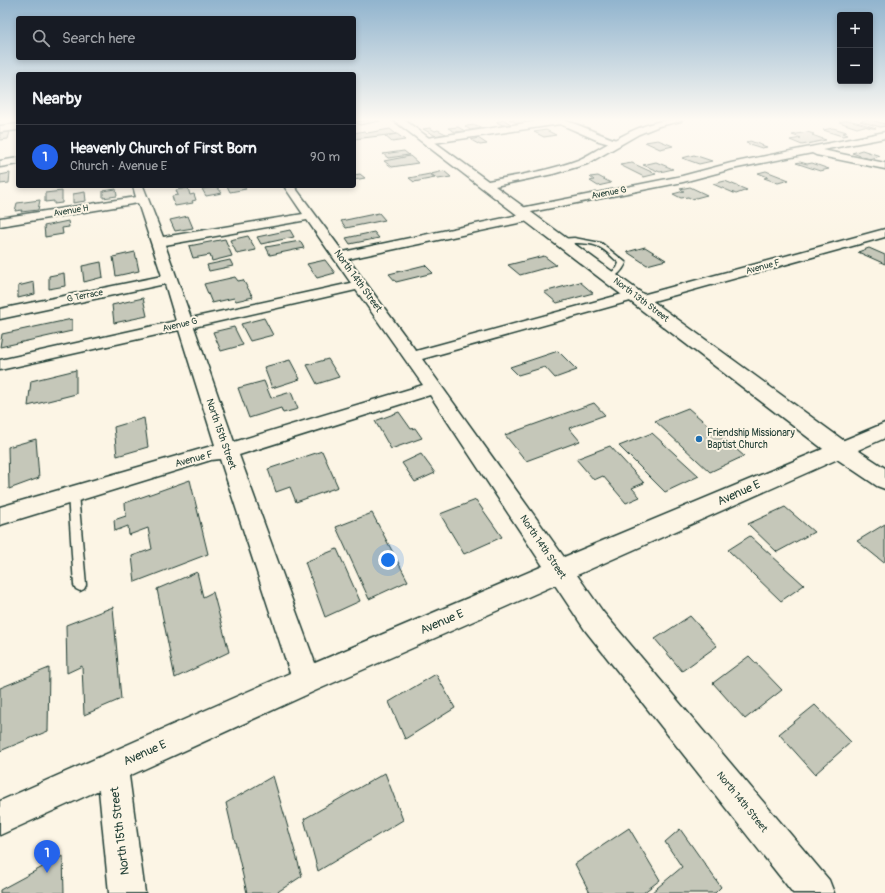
<!DOCTYPE html>
<meta charset="utf-8">
<style>
:root{--surface:#171b24;--page:#242831;--text:#f1f3f6;--muted:#9ea1a6;--line:#363941;--accent:#2563eb}
body{margin:0;font-family:Pangolin,sans-serif;background:var(--page);color:var(--text)}
.controls{position:absolute;right:12px;top:12px;display:grid;overflow:hidden;border-radius:4px;box-shadow:0 2px 6px #0003}
.controls button{width:36px;height:36px;display:grid;place-items:center;padding:0;border:0;border-bottom:1px solid var(--line);background:var(--surface);color:var(--text);font:20px sans-serif}
.you{position:absolute;left:388px;top:560px;width:14px;height:14px;margin:-10px;border:3px solid #fff;border-radius:50%;background:#1a73e8;box-shadow:0 0 0 6px #1a73e833}
.badge{display:grid;place-items:center;width:26px;height:26px;border-radius:50%;background:var(--accent);color:#fff;font-size:13px;font-weight:700}
.pin{position:absolute;translate:-50% -33px;filter:drop-shadow(0 1px 2px #0008)}
.pin::after{content:'';position:absolute;top:21px;width:14px;height:12px;background:inherit;clip-path:polygon(0 0,100% 0,50% 100%)}
.list{margin:0;padding:0;list-style:none}
h2{display:flex;justify-content:space-between;align-items:center;height:52px;margin:0;padding:0 16px;font-size:17px}
h2 small{font-size:13px;font-weight:400;color:var(--muted)}
.list li{display:grid;grid-template-columns:26px 1fr auto;gap:12px;align-items:center;box-sizing:border-box;height:64px;padding:0 16px;border-top:1px solid var(--line)}
.list b{display:block;font-size:15px;white-space:nowrap}
.list p{margin:0;font-size:13px;white-space:nowrap;color:var(--muted)}
.list em{font-size:13px;font-style:normal;color:var(--muted)}
.icon{flex:none;width:22px;height:22px;fill:none;stroke:currentColor;stroke-width:2;stroke-linecap:round;stroke-linejoin:round}
.map{position:relative;flex:none;width:885px;height:893px;overflow:hidden}
.search{position:absolute;background:var(--surface);box-shadow:0 2px 6px #0003;left:16px;top:16px;width:340px;height:44px;display:flex;align-items:center;gap:10px;box-sizing:border-box;padding:0 14px;border-radius:4px;color:var(--muted);font-size:15px}
.panel{position:absolute;background:var(--surface);box-shadow:0 2px 6px #0003;left:16px;top:72px;width:340px;height:116px;border-radius:4px}
.map>svg:first-child{display:block}
</style>
<div class="map">
<svg width="885" height="893" viewBox="0 0 885 893">
<rect width="100%" height="100%" fill="#fcf5e5"/>
<filter id="ink" filterUnits="userSpaceOnUse"><feTurbulence type="fractalNoise" baseFrequency=".025" numOctaves="2"/><feDisplacementMap in="SourceGraphic" scale="8" xChannelSelector="R" yChannelSelector="G"/><feConvolveMatrix kernelMatrix="1 2 1 2 8 2 1 2 1" color-interpolation-filters="sRGB"/></filter>
<g filter="url(#ink)">
<g fill="#c5c7b9" stroke="#1f3d34">
<polygon points="374,119 380,121 360,125 355,122"/>
<polygon points="509,119 519,119 526,122 519,124"/>
<polygon points="868,119 885,124 885,126 880,127 860,121"/>
<polygon points="504,120 513,125 505,126 496,122"/>
<polygon points="848,120 860,123 876,128 872,128 864,126 857,128 839,122"/>
<polygon points="476,125 482,128 470,130 465,126"/>
<polygon points="458,127 465,131 455,132 448,128"/>
<polygon points="430,128 435,131 438,130 446,134 436,136 423,129"/>
<polygon points="833,128 847,132 843,133 848,135 842,136 823,130"/>
<polygon points="390,129 396,134 354,139 354,133 364,131 367,133"/>
<polygon points="546,130 556,135 544,137 534,132"/>
<polygon points="10,132 8,139 0,140 0,133"/>
<polygon points="807,132 814,134 812,135 826,140 802,145 790,140 801,138 792,135"/>
<polygon points="397,134 405,140 392,142 385,136"/>
<polygon points="478,138 487,144 480,145 471,140"/>
<polygon points="658,140 673,146 660,149 645,142"/>
<polygon points="750,141 767,147 762,148 746,143"/>
<polygon points="862,150 880,156 869,159 852,153"/>
<polygon points="404,151 409,155 388,158 383,154"/>
<polygon points="694,155 712,161 699,164 682,158"/>
<polygon points="410,156 418,163 392,167 384,161"/>
<polygon points="656,162 673,169 660,172 643,165"/>
<polygon points="800,162 807,164 812,163 829,169 820,171 796,163"/>
<polygon points="632,163 656,174 644,177 620,165"/>
<polygon points="444,171 451,177 438,179 431,174"/>
<polygon points="766,171 789,180 778,183 764,178 768,177 758,173"/>
<polygon points="10,173 9,183 0,184 0,175"/>
<polygon points="360,174 365,178 354,180 354,175"/>
<polygon points="430,174 435,178 414,182 409,178"/>
<polygon points="598,176 611,183 598,186 590,181 594,180 590,177"/>
<polygon points="725,181 747,190 736,194 713,184"/>
<polygon points="227,186 244,186 246,189 230,192"/>
<polygon points="217,187 222,193 206,196 202,189"/>
<polygon points="690,187 707,195 692,199 688,197 681,198 673,194 684,191 680,189"/>
<polygon points="188,188 190,195 194,194 196,200 192,201 193,203 175,206 172,196 178,195 176,190"/>
<polygon points="116,189 117,196 103,198 103,191"/>
<polygon points="62,191 62,203 54,204 54,201 45,202 45,193"/>
<polygon points="85,192 86,201 73,203 73,194"/>
<polygon points="40,200 38,210 21,212 22,210 15,211 17,203"/>
<polygon points="379,213 385,220 346,228 341,221"/>
<polygon points="188,216 193,228 175,231 170,220"/>
<polygon points="68,221 69,227 62,228 63,234 45,237 44,226"/>
<polygon points="290,230 294,237 261,244 257,237"/>
<polygon points="374,232 379,238 350,244 346,238"/>
<polygon points="248,236 256,250 237,254 230,240"/>
<polygon points="225,239 232,256 212,261 210,255 193,258 189,246"/>
<polygon points="300,241 304,248 270,255 266,247"/>
<polygon points="645,247 666,260 647,265 627,252"/>
<polygon points="869,248 885,255 885,264 858,252"/>
<polygon points="135,252 139,271 116,276 113,257"/>
<polygon points="544,256 556,265 520,275 508,265"/>
<polygon points="230,260 233,266 209,271 207,265"/>
<polygon points="325,260 335,273 317,278 307,264"/>
<polygon points="101,262 103,277 84,282 82,266"/>
<polygon points="425,265 433,273 396,282 389,274"/>
<polygon points="64,273 65,286 49,289 49,276"/>
<polygon points="235,277 238,281 243,280 253,297 236,301 234,298 212,303 204,284"/>
<polygon points="34,282 35,294 18,298 18,286"/>
<polygon points="580,282 593,293 557,303 544,292"/>
<polygon points="143,298 147,316 114,323 112,305"/>
<polygon points="264,318 273,335 250,341 241,324"/>
<polygon points="72,319 72,331 0,347 2,334"/>
<polygon points="234,327 243,345 221,351 213,332"/>
<polygon points="558,351 577,370 555,378 545,367 518,375 510,367"/>
<polygon points="328,359 339,377 317,384 307,365"/>
<polygon points="290,360 300,379 272,388 264,367"/>
<polygon points="76,370 76,394 28,406 31,381"/>
<polygon points="264,381 271,398 291,392 298,409 283,413 281,408 249,418 238,388"/>
<polygon points="594,403 605,415 569,428 580,441 526,461 505,435"/>
<polygon points="688,408 744,456 710,472 655,421"/>
<polygon points="399,412 411,429 415,428 422,438 391,449 375,421"/>
<polygon points="144,418 148,447 117,456 114,427"/>
<polygon points="652,433 699,476 665,492 619,446"/>
<polygon points="36,439 39,478 9,489 8,447"/>
<polygon points="610,446 644,483 632,488 640,497 626,503 603,476 594,480 576,459"/>
<polygon points="322,451 338,487 296,502 290,487 276,492 268,469"/>
<polygon points="421,454 435,473 415,482 402,463"/>
<polygon points="190,480 208,554 135,582 132,556 152,549 148,528 129,535 128,526 115,531 114,520 126,516 125,503"/>
<polygon points="476,500 502,537 464,554 440,514"/>
<polygon points="785,507 814,532 777,552 748,524"/>
<polygon points="372,513 408,581 369,599 336,527"/>
<polygon points="885,524 885,561 883,562 857,541"/>
<polygon points="750,536 804,585 781,601 728,550"/>
<polygon points="337,549 360,601 325,617 305,562"/>
<polygon points="197,572 203,597 213,592 229,652 175,678 157,589"/>
<polygon points="113,607 121,699 84,715 82,666 67,673 66,625"/>
<polygon points="690,616 717,646 682,671 655,639"/>
<polygon points="749,656 782,690 745,719 713,683"/>
<polygon points="49,668 48,731 0,751 0,688"/>
<polygon points="436,674 455,708 405,739 389,702"/>
<polygon points="815,705 851,742 815,774 779,734"/>
<polygon points="385,773 403,820 318,871 304,819"/>
<polygon points="273,776 302,876 276,893 247,893 226,803"/>
<polygon points="629,828 660,880 643,893 590,893 575,864"/>
<polygon points="680,829 721,887 715,893 651,893 682,867 665,842"/>
<polygon points="63,856 64,893 0,893 0,890"/>
</g>
<g fill="none" stroke-linecap="round" stroke-linejoin="round">
<defs>
<g id="lane">
<path d="M574,238L601,243L625,262L626,263C623,270 615,280 607,278V276L617,268L619,263C613,258 605,249 597,246C587,241 562,245 557,241L560,239Z"/>
<polygon points="73,490 77,491 78,494 86,585 84,589 80,591 76,589 74,585 68,494 69,491"/>
</g>
<g id="street">
<path d="M552,119C570,118 600,136 620,141L622,143L617,146L599,141L560,124L427,144L422,141L427,138Z"/>
<polygon points="18,124 18,130 0,132 0,126"/>
<polygon points="885,132 885,138 822,150 885,163 885,169 816,155 812,153 732,169 683,182 521,214 517,213 515,211 517,209 521,208 682,176 731,163"/>
<polygon points="18,158 18,164 0,167 0,161"/>
<path d="M133,186H143L163,237L303,214L284,186H294L343,252L528,213L532,214L534,217L532,220L528,221L348,259L416,351L630,292L635,291L640,292L642,295L885,229V237L646,303L641,304L636,303L634,300L422,359L564,557L885,423V438L577,575L603,612L829,880L834,893H793L585,630L555,585L317,690L129,776L145,893H109L99,790L0,835V801L290,673L220,459L211,460L0,525V507L215,445L179,330L0,370V360L176,321L165,284L0,319V309L162,276L138,203L0,226V218L136,197ZM307,220L351,283L191,318L165,245ZM356,290L423,385L234,442L194,327ZM430,395L543,566L315,663L239,455Z"/>
</g>
<path id="secondary" d="M392,119H403L488,181C518,175 549,171 578,160C585,157 593,152 600,148C627,133 650,119 682,119L681,121L659,126L639,134L587,164L553,174L495,186L847,443L885,468V489L877,486L831,455Z"/>
</defs>
<use href="#lane" stroke="#1f3d34" stroke-width="3"/>
<use href="#street" stroke="#1f3d34" stroke-width="3"/>
<use href="#secondary" stroke="#1f3d34" stroke-width="3"/>
<use href="#lane" fill="#fcf5e5" fill-rule="evenodd"/>
<use href="#street" fill="#fcf5e5" fill-rule="evenodd"/>
<use href="#secondary" fill="#fcf5e5" fill-rule="evenodd"/>
</g>
</g>
<linearGradient id="sky" x2="0" y2="1"><stop stop-color="#91b4ce"/><stop offset="0.49" stop-color="#fefaf3"/><stop offset="1" stop-color="#fefaf3" stop-opacity="0"/></linearGradient>
<rect width="885" height="244" fill="url(#sky)"/>
<circle fill="#1f6fb2" stroke="#fcf5e5" stroke-width="1.5" cx="699" cy="439" r="4"/>
<g text-anchor="middle" dominant-baseline="central" stroke-width="4" stroke-linejoin="round" paint-order="stroke">
<g font-size="9" fill="#1f3d34" stroke="#fcf5e5">
<text transform="translate(609 193) rotate(-11)">Avenue G</text>
<text transform="translate(71 211) rotate(-9)">Avenue H</text>
<text transform="translate(763 267) rotate(-15)">Avenue F</text>
<text transform="translate(85 296) rotate(-11)">G Terrace</text>
<text transform="translate(641 300) rotate(37)">North 13th Street</text>
<text transform="translate(180 325) rotate(-13)">Avenue G</text>
</g>
<g font-size="10" fill="#1f3d34" stroke="#fcf5e5">
<text transform="translate(358 281) rotate(54)">North 14th Street</text>
<text transform="translate(221 434) rotate(71)">North 15th Street</text>
<text transform="translate(194 459) rotate(-15)">Avenue F</text>
<text transform="translate(543 547) rotate(56)">North 14th Street</text>
<text transform="translate(742 802) rotate(51)">North 14th Street</text>
</g>
<g font-size="10" fill="#1f3d34" stroke="#fcf5e5" text-anchor="start">
<text x="707" y="433">Friendship Missionary<tspan x="707" dy="12">Baptist Church</tspan></text>
</g>
<g font-size="12" fill="#1f3d34" stroke="#fcf5e5">
<text transform="translate(739 493) rotate(-24)">Avenue E</text>
<text transform="translate(442 622) rotate(-23)">Avenue E</text>
<text transform="translate(145 753) rotate(-24)">Avenue E</text>
<text transform="translate(120 831) rotate(-97)">North 15th Street</text>
</g>
</g>
</svg>
<div class="controls">
<button>+</button>
<button>−</button>
</div>
<div class="you"></div>
<div class="pin badge" style="left:47px;top:873px">1</div>
<div class="search"><svg class="icon" aria-label="search" viewBox="0 0 24 24"><circle cx="10" cy="10" r="6"/><path d="M15 15l6 6"/></svg>Search here</div>
<section class="panel">
<h2>Nearby<small></small></h2>
<ul class="list">
<li><span class="badge">1</span><div><b>Heavenly Church of First Born</b><p>Church · Avenue E</p></div><em>90 m</em></li>
</ul>
</section>
</div>
